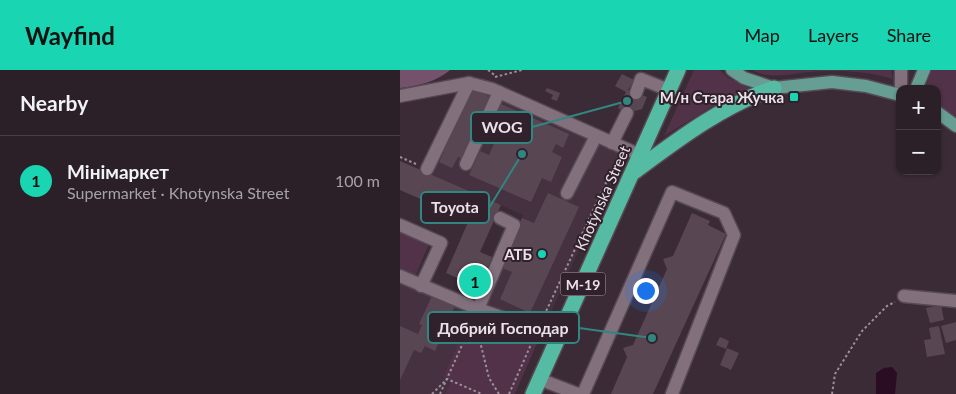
<!DOCTYPE html>
<meta charset="utf-8">
<style>
:root{--surface:#2c2028;--page:#342830;--text:#f1f3f6;--muted:#a6a3a8;--line:#483e45;--accent:#19d5b2}
body{margin:0;font-family:Lato,sans-serif;background:var(--page);color:var(--text)}
.controls{position:absolute;right:15px;top:15px;display:grid;overflow:hidden;border-radius:10px;box-shadow:0 1px 4px #0004}
.controls button{width:45px;height:45px;display:grid;place-items:center;padding:0;border:0;border-bottom:1px solid var(--line);background:var(--surface);color:var(--text);font:25px sans-serif}
.you{position:absolute;left:245px;top:220px;width:18px;height:18px;margin:-12px;border:4px solid #fff;border-radius:50%;background:#1a73e8;box-shadow:0 0 0 8px #1a73e833}
.badge{display:grid;place-items:center;width:32px;height:32px;border-radius:50%;background:var(--accent);color:#111;font-size:16px;font-weight:700}
.pin{position:absolute;translate:-50% -50%;border:2px solid #fff;box-shadow:0 1px 5px #0006}
.list{margin:0;padding:0;list-style:none}
h2{display:flex;justify-content:space-between;align-items:center;height:65px;margin:0;padding:0 20px;font-size:21px}
h2 small{font-size:16px;font-weight:400;color:var(--muted)}
.list li{display:grid;grid-template-columns:32px 1fr auto;gap:15px;align-items:center;box-sizing:border-box;height:90px;padding:0 20px;border-top:1px solid var(--line)}
.list b{display:block;font-size:19px;white-space:nowrap}
.list p{margin:0;font-size:16px;white-space:nowrap;color:var(--muted)}
.list em{font-size:16px;font-style:normal;color:var(--muted)}
.map{position:relative;flex:none;width:556px;height:324px;overflow:hidden}
header{display:flex;align-items:center;gap:30px;box-sizing:border-box;height:70px;padding:0 25px;background:var(--accent);color:#111}
header strong{font-size:24px}
nav{display:flex;gap:28px;margin-inline-start:auto;font-size:18px}
main{display:flex}
aside{flex:1;background:var(--surface)}
.map>svg:first-child{display:block}
</style>
<header>
<strong>Wayfind</strong>
<nav><a>Map</a><a>Layers</a><a>Share</a></nav>
</header>
<main>
<aside>
<h2>Nearby<small></small></h2>
<ul class="list">
<li><span class="badge">1</span><div><b>Мінімаркет</b><p>Supermarket · Khotynska Street</p></div><em>100 m</em></li>
</ul>
</aside>
<div class="map">
<svg width="556" height="324" viewBox="0 0 556 324">
<rect width="100%" height="100%" fill="#3a2b36"/>
<g fill="#463141">
<polygon points="65,11 224,79 139,269 80,243 123,145 23,101"/>
<polygon points="1,212 73,239 43,307 51,310 45,324 0,324 0,215"/>
</g>
<g fill="#513248">
<polygon points="294,0 320,0 328,8 353,19 326,28 264,66"/>
<path d="M352,0H491L493,9C466,1 437,0 409,2C389,4 371,10 352,0Z"/>
<polygon points="532,0 556,0 556,48 537,36 537,19 525,19"/>
<polygon points="0,161 29,174 15,207 0,200"/>
<polygon points="73,239 139,269 115,324 45,324 51,311 43,307"/>
</g>
<path fill="#75526b" d="M0,0H50C36,12 18,16 0,18Z"/>
<polygon fill="#2a0c23" points="492,297 497,303 495,324 476,324 476,303 484,298"/>
<g fill="#584753">
<polygon points="222,4 234,10 228,20 247,27 242,39 227,43 218,38 226,22 215,16"/>
<polygon points="147,18 160,23 157,31 151,29 153,25 145,21"/>
<polygon points="70,19 88,23 87,26 90,27 61,88 58,87 52,98 39,92 44,82 41,81"/>
<polygon points="101,34 169,64 163,78 156,74 152,82 162,87 151,112 142,108 131,132 69,105 80,81 89,85 101,58 92,54"/>
<polygon points="0,91 101,135 80,182 92,187 88,197 84,196 75,216 46,203 69,150 0,120"/>
<polygon points="148,123 179,137 130,243 100,229 112,202 104,199 102,192 122,148 134,153"/>
<polygon points="292,143 310,151 308,155 326,164 253,324 211,324 227,287 223,278 233,275 267,199 263,189 273,186"/>
<polygon points="32,226 57,232 35,281 25,276 21,283 14,280 0,310 0,256 18,264 22,255 19,254"/>
<polygon points="541,235 544,250 530,253 526,238"/>
<polygon points="556,252 556,270 546,273 541,256"/>
<polygon points="539,256 545,284 527,287 524,270 531,269 529,258"/>
<polygon points="320,267 329,271 326,279 316,275"/>
<polygon points="327,278 339,283 331,300 320,295"/>
</g>
<g fill="none" stroke-linecap="round" stroke-linejoin="round">
<polyline stroke="#554651" stroke-width="12" stroke-dasharray="12 6" stroke-linecap="butt" points="227,43 236,23"/>
<defs>
<g id="minor">
<polyline points="501,0 501,19"/>
<polyline points="236,23 241,9 269,20"/>
<polyline points="0,26 69,13 92,19 240,85"/>
<polyline points="212,73 227,43"/>
<polyline points="66,94 99,22"/>
<polyline points="27,99 69,13"/>
<polyline points="167,123 196,66"/>
<polyline points="0,155 41,173 21,216"/>
<polyline points="0,206 78,239 138,260 159,269"/>
<polyline points="504,226 556,231"/>
<polyline points="78,239 114,155 100,148"/>
<polyline points="139,309 178,324"/>
<polyline points="183,324 272,122 324,143 334,165 272,324"/>
</g>
<g id="major">
<polyline points="332,0 344,8 374,18 432,12 466,16 500,25"/>
<polyline points="516,19 524,0"/>
<polyline points="537,42 556,56"/>
</g>
<g id="highway">
<path d="M234,102C277,70 323,35 374,18"/>
<polyline points="133,324 278,0"/>
</g>
</defs>
<use href="#minor" stroke="#564952" stroke-width="15"/>
<use href="#major" stroke="#564952" stroke-width="15"/>
<use href="#highway" stroke="#564952" stroke-width="18"/>
<g stroke="#9b8f98" stroke-width="2" stroke-dasharray="2.5 2.5" stroke-linecap="butt">
<polyline points="88,0 97,7"/>
<polyline points="95,7 122,0"/>
<polyline points="0,87 16,94"/>
<polyline points="142,250 217,89"/>
<polyline points="75,251 89,308 99,324"/>
<polyline points="32,324 47,309 82,324"/>
<polyline points="40,324 73,251"/>
<polyline points="109,324 133,270"/>
<polyline points="432,324 435,304 462,261 487,236 495,232"/>
</g>
<use href="#minor" stroke="#82707d" stroke-width="12"/>
<use href="#major" stroke="#679e94" stroke-width="12"/>
<use href="#highway" stroke="#55bca3" stroke-width="15"/>
</g>
<g fill="#19d5b2" stroke="#30212c" stroke-width="2">
<rect x="389" y="22" width="10" height="10" rx="2.5"/>
<circle cx="142" cy="184" r="5"/>
</g>
<g text-anchor="middle" dominant-baseline="central" stroke-width="4" stroke-linejoin="round" paint-order="stroke">
<rect fill="#30212c" stroke="#b3a7b0" stroke-width="1" x="160.5" y="202.5" width="45" height="23" rx="4"/>
<g font-size="14" font-weight="bold" fill="#ebe1e8">
<text x="183" y="214">М-19</text>
</g>
<g font-size="15" font-weight="bold" fill="#ebe1e8" stroke="#30212c" text-anchor="end">
<text x="384" y="27">М/н Стара Жучка</text>
<text x="132" y="184">АТБ</text>
</g>
<g font-size="15" fill="#ebe1e8" stroke="#30212c">
<text transform="translate(202 128) rotate(-66)">Khotynska Street</text>
</g>
</g>
<path fill="none" stroke="#308680" stroke-width="2" d="M227 31L132 57M122 84L89 138M252 268L179 258"/>
<g fill="#308680" stroke="#30212c" stroke-width="2">
<circle cx="227" cy="31" r="5"/>
<circle cx="122" cy="84" r="5"/>
<circle cx="252" cy="268" r="5"/>
</g>
<g fill="#30212c" stroke="#308680" stroke-width="2">
<rect x="71" y="42" width="61" height="31" rx="5"/>
<rect x="21" y="122" width="68" height="31" rx="5"/>
<rect x="28" y="242" width="151" height="31" rx="5"/>
</g>
<g font-size="16" text-anchor="middle" font-weight="bold" fill="#ebe1e8">
<text x="102" y="63">WOG</text>
<text x="55" y="143">Toyota</text>
<text x="103" y="264">Добрий Господар</text>
</g>
</svg>
<div class="controls">
<button>+</button>
<button>−</button>
</div>
<div class="you"></div>
<div class="pin badge" style="left:75px;top:211px">1</div>
</div>
</main>
